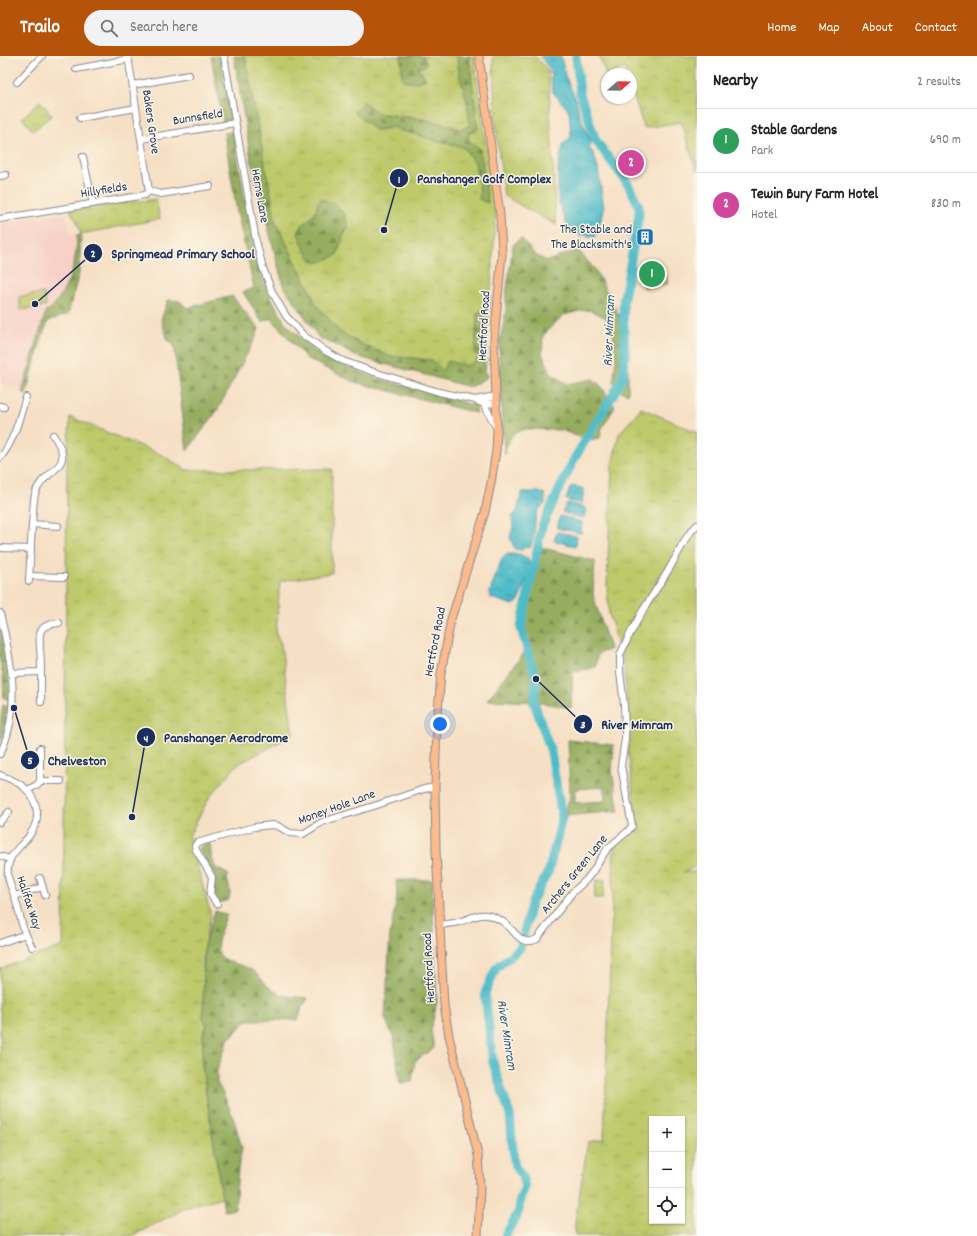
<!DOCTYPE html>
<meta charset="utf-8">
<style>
:root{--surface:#fff;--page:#f2f2f2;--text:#202124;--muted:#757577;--line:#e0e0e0;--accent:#b45309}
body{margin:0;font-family:Dekko,sans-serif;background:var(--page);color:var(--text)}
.controls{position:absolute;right:12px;bottom:12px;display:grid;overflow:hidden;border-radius:0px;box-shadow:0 1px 3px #0004}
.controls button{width:36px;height:36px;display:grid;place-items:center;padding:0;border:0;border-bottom:1px solid var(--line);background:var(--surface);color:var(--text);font:20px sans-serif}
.compass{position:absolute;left:601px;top:12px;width:36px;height:36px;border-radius:50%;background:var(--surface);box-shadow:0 1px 3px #0004;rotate:70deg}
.you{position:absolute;left:440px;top:668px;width:14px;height:14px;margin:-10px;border:3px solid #fff;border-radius:50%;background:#1a73e8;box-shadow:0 0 0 6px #1a73e833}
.badge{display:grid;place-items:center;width:26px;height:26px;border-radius:50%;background:var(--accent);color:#fff;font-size:13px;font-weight:700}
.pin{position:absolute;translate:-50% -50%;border:2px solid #fff;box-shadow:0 1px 4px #0006}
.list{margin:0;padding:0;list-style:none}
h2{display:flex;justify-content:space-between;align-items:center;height:52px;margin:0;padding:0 16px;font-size:17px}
h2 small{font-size:13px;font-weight:400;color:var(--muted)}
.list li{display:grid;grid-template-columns:26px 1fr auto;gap:12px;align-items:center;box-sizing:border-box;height:64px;padding:0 16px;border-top:1px solid var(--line)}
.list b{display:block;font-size:15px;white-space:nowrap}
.list p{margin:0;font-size:13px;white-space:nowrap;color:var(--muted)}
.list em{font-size:13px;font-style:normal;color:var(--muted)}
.icon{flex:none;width:22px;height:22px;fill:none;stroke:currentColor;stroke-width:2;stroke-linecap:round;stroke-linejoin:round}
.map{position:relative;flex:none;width:697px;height:1180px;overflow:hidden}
header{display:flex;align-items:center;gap:24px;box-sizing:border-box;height:56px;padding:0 20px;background:var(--accent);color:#fff}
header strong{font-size:19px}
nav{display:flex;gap:22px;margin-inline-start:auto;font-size:14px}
.search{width:280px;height:36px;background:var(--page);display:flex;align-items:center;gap:10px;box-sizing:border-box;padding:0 14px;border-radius:22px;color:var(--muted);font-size:15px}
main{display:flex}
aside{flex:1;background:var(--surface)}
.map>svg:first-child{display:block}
</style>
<header>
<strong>Trailo</strong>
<div class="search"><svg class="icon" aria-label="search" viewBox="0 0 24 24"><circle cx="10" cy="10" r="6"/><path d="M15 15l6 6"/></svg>Search here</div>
<nav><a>Home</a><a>Map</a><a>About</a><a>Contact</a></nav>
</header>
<main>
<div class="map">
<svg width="697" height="1180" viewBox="0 0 697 1180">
<defs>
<pattern id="grass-tufts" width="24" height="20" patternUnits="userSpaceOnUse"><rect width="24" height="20" fill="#bdc96b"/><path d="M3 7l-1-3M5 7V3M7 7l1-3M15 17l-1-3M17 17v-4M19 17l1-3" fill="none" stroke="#a2ad5f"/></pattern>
<pattern id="forest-firs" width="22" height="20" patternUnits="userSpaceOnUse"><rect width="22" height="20" fill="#96ad5f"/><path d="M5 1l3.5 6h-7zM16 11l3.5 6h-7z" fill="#7a8d52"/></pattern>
<pattern id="park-crowns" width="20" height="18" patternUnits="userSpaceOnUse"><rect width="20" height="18" fill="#bdc96b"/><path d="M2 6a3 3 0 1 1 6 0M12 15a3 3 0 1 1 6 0" fill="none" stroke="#a2ad5f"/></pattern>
<pattern id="garden-dots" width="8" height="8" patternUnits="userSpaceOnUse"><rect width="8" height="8" fill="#bdc96b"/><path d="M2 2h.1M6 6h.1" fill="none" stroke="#a2ad5f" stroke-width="1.8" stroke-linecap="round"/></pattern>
<pattern id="water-ripples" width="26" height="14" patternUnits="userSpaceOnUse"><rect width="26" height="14" fill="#4ebbc8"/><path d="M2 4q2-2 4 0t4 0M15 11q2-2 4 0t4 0" fill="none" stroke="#4098a6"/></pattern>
</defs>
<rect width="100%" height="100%" fill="#fcf5e5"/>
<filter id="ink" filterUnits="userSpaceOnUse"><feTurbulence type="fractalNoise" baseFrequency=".025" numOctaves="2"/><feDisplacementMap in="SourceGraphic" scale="8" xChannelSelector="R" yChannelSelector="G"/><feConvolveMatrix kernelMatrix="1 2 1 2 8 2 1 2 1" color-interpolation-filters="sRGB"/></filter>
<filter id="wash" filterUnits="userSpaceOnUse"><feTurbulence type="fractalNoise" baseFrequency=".012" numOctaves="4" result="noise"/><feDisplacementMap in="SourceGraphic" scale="16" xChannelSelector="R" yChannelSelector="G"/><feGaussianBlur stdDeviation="0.9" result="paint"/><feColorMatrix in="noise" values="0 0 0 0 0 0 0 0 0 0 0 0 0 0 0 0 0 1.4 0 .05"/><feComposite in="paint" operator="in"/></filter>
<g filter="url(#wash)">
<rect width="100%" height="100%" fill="#f6e0c5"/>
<polygon fill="#f7d1c7" points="66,157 70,179 78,177 80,210 67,260 46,263 22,336 0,327 0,168"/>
<g fill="url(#grass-tufts)" stroke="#6c7c64" fill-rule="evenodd">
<polygon points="242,0 474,0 496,157 485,320 430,319 349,296 311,255 277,191"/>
<polygon points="493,0 535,0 548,14 556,169 504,140 495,64"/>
<polygon points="599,0 697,0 697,115 681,66 644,72 631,31 631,18 627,18 625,12 606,19"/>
<polygon points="156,143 160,163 81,178 77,166 70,154"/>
<path d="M641,352L697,376V810L683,816H697V1180H575V1166L588,1086L604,1083L614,793L637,768L628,694L631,680L623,605L609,558L607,529L612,409L619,378ZM652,1063H682V1165H652Z"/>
<polygon points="70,361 160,398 187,414 332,413 332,517 280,525 276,578 281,588 293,679 237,709 209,742 189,780 211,859 204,890 203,913 207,969 203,979 202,1010 222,1141 188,1151 132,1180 1,1180 0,1176 0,913 63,890 67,411"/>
</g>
<g fill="url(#forest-firs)" stroke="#586e5e" fill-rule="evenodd">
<polygon points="211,0 220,0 231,63 223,67"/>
<polygon points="234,0 245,0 276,167 312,238 315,247 340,276 363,289 389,300 432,304 442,314 448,305 467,310 476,305 478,301 475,298 477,258 484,251 483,307 487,321 470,331 355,300 334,288 320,283 283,229 252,109"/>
<path d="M401,0H423L427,8L422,11H418L419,15L424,19L426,23C419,27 409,27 402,23Z"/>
<path d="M457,0H469L478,73L469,77L468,84L480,93L488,147L479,143L480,136L475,106L470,101L465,92L410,77L392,71L381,74L374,73L354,56L363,46L378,57L423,63L461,73L469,70C471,46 457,22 457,0Z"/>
<polygon points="233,76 246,149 263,226 285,267 323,302 375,322 476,350 476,357 354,326 307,303 271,262 262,266 243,236 254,232 237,156 224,77"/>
<polygon points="320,143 335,147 344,158 349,171 343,180 337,199 321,206 314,206 306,196 298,177 303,168 313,160"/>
<path d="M81,178L79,217L68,258L48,265L41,284L26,338L22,336L46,255C52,253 54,249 57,245C72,224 76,205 77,180Z"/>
<polygon points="521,182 535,199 547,205 578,194 596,215 618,258 628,295 628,338 621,335 613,326 616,302 613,276 605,261 589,254 579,255 564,259 553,269 543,280 542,298 552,318 567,328 593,323 601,330 615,351 602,372 600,382 587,384 561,374 525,373 513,378 506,391 505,399 502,374 499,289 506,255 506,239 513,189"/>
<polygon points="232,240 259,272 256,281 217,355 187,395 174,288 168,284 161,264 168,244 180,245 187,252"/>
<polygon points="540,491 595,505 593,539 610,593 598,598 595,611 573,616 571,652 538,646 487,644 523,598 525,560"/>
<polygon points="0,571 9,620 10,644 4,642 3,621 0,606"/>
<polygon points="3,649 8,651 4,678 0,687 0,668"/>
<path d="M568,684L614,689L612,715L619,755L564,760L570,741ZM604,731L605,745L575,747V733Z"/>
<polygon points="210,787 211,798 215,811 229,819 227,822 230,836 229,844 219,847 213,837 215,820 199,794 202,789"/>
<polygon points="396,824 432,824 437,946 431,974 434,992 415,1005 412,1026 400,1027 394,983 385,962 390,878 397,842"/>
<path d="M215,855L227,859C223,867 214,890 219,898C225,907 241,908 250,913C261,919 265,932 278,937C287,941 298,941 308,942L302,952L298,964H247L228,984L217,1015V1027L224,1039L233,1061L242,1092L238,1113L235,1153L224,1155L202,1010L203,979L207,969L203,962L204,890Z"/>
</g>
<polygon fill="url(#park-crowns)" stroke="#6c7c64" points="40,45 52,59 33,75 22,62"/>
<polygon fill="url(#garden-dots)" stroke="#6c7c64" points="648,204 654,207 662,208 664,219 666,220 668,228 645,232 644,231 640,218 640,206"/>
<g fill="#bdc96b" stroke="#6c7c64">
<polygon points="44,237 46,250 21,254 19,241"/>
<polygon points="596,824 605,824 603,842 594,842"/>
</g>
<g fill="url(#water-ripples)" stroke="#347593">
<polygon points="540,0 561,0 565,19 576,44 580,61 591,85 589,92 594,98 598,112 604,152 598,174 595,181 578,178 567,170 561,154 558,140 558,112 563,88 571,81 569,55 552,35 550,13"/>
<polygon points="573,430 584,433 582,447 569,445 566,443 570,432"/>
<path d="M522,436H539L545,438V448C535,454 535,465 534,475C534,481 532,486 530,492L525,491L522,494L515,493L510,482L513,470L512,461L517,455Z"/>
<polygon points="567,447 584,451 586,453 584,461 582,462 564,457 562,456"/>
<polygon points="560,460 582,466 581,477 557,472"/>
<polygon points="557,476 577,480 576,490 554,485"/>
<polygon points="508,498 519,498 528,502 531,512 518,546 513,549 491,542 489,538 502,502"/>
</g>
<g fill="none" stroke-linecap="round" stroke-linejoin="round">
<polyline stroke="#4ebbc8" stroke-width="1.5" points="578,193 581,178"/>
<polyline stroke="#4ebbc8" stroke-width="9" points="505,1180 519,1155 520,1144 525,1131 522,1120 515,1110 514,1105 510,1059 493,1007 485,937 496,912 520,892 531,848 549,814 562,762 551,696 534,646 536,623 521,572 542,470 574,403 613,339 623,321 625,299 623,247 639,159 639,150 628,128 596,85 580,38 576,0"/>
</g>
</g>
<g filter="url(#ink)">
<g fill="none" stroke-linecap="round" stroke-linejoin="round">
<defs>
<g id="minor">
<polyline points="128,0 149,135"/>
<polyline points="224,0 256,185 263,212 272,236 286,260 303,279 327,296 343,305 371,315 439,336 475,344 484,348 497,347"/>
<polyline points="76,13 129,3"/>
<polyline points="17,26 42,0"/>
<polyline points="133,29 189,19"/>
<polyline points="80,62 136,52"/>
<polyline points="141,83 235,67"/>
<polyline points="83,101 93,148"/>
<polyline points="0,120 6,119"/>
<polyline points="149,135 161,138 210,130"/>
<polyline points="0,163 145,139 149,135"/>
<polyline points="475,344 496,340"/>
<polyline points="484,348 496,371"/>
<polyline points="0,350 4,351"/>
<path d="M0,402C15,384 19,362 26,341"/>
<polyline points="32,468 58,470"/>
<polyline points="0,492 31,493"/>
<polyline points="30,520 64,521"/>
<path d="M29,525C30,506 31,487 32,469C33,459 33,448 35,438C43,411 79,415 53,379"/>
<path d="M0,557C11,603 22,652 0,698"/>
<polyline points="41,616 41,646"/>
<path d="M12,617L41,616C41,608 41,601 40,593C39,575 38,569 59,567"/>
<polyline points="30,698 40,699"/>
<path d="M0,719C19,726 33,733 37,755C38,765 35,772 29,780C19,793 6,799 8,819C8,825 12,833 14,839C18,850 20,863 24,874C26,880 29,885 32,891"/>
<polyline points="40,725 61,725"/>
<polyline points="28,734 38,728 40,725 40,692"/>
<polyline points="0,766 9,756"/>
<polyline points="0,800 10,803"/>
<polyline points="40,822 45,839"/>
<polyline points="15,840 42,831"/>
<polyline points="217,848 210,838 212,821 196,794 195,790 197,787 254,771 272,769 278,770 290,777 303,778 322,766 377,749 424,733 435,731"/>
<path d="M439,869C445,868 452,868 458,866C471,863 480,855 494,861C499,863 505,867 509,871C518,880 523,890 537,883L572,837L586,824L593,815L607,793L628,775L632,770L621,710L625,683V673L624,649L620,616V599L629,580L643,554L668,515L688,479L697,469"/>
<polyline points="0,887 26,878"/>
</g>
<polyline id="major" points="478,1180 480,1131 478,1099 462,1032 449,980 444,949 436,794 435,731 437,668 441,618 451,563 485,456 491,427 496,395 497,374 494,284 502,198 500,159 479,0"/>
</defs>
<use href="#minor" stroke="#888892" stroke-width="8"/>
<use href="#major" stroke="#888892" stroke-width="9"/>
<use href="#minor" stroke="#fff" stroke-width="6"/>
<use href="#major" stroke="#fbbb8c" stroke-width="7"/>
</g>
</g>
<defs>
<symbol id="building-square" viewBox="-11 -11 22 22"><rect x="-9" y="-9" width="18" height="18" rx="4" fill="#1f6fb2" stroke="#fcf5e5"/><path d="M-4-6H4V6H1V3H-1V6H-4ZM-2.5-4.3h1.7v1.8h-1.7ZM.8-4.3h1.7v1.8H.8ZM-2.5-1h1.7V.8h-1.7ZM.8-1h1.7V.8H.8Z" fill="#fff"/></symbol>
</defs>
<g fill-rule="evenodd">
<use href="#building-square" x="635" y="171" width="20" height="20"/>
</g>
<g text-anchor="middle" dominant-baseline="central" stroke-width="3" stroke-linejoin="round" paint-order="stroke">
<g font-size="13" fill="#1b2f5e" stroke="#fcf5e5">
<text transform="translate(198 62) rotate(-9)">Bunnsfield</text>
<text transform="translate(150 66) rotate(82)">Bakers Grove</text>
<text transform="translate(104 135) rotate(-9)">Hillyfields</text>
<text transform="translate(259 140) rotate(80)">Herns Lane</text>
<text transform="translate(485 270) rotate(-87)">Hertford Road</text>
<text transform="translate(436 586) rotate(-79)">Hertford Road</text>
<text transform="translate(337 752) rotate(-20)">Money Hole Lane</text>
<text transform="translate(575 819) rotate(-51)">Archers Green Lane</text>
<text transform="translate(28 847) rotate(72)">Halifax Way</text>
<text transform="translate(430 912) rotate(-93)">Hertford Road</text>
</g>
<g font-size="13" fill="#1b2f5e" stroke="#fcf5e5" text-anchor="end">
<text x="632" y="174">The Stable and<tspan x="632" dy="15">The Blacksmith's</tspan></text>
</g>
<g font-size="14" font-style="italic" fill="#2a597e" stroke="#fcf5e5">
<text transform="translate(610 275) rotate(-88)">River Mimram</text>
<text transform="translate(506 979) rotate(81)">River Mimram</text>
</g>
</g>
<path fill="none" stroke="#1b2f5e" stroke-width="1.5" d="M384 174L399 122M35 248L93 197M536 623L583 668M132 761L146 681M14 652L30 704"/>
<g fill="#1b2f5e" stroke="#fcf5e5" stroke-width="1.5">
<circle cx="384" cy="174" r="4"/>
<circle cx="35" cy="248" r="4"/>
<circle cx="536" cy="623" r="4"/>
<circle cx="132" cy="761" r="4"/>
<circle cx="14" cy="652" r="4"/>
<circle cx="399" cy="122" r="10"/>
<circle cx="93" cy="197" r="10"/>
<circle cx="583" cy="668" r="10"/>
<circle cx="146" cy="681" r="10"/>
<circle cx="30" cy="704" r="10"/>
</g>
<g font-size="12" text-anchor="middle" font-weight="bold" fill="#fff">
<text x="399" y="127">1</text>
<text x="93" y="201">2</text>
<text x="583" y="672">3</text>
<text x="146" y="686">4</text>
<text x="30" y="708">5</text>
</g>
<g font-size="14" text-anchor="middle" font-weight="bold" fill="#1b2f5e" stroke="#fcf5e5" stroke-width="3" stroke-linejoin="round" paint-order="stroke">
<text x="484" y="127">Panshanger Golf Complex</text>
<text x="183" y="202">Springmead Primary School</text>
<text x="637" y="673">River Mimram</text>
<text x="226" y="686">Panshanger Aerodrome</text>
<text x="77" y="709">Chelveston</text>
</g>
</svg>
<div class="controls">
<button>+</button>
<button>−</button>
<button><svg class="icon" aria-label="locate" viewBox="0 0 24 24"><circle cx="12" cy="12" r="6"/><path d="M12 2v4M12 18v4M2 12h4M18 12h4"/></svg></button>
</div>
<svg class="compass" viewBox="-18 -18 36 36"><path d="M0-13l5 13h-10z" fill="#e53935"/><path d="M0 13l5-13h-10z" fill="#757577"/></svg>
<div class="you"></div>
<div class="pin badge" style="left:652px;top:218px;background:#2e9e5b">1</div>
<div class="pin badge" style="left:631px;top:107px;background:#d1479c">2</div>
</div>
<aside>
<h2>Nearby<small>2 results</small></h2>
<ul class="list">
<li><span class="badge" style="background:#2e9e5b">1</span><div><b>Stable Gardens</b><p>Park</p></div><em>690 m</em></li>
<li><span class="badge" style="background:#d1479c">2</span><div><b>Tewin Bury Farm Hotel</b><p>Hotel</p></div><em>830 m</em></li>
</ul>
</aside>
</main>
